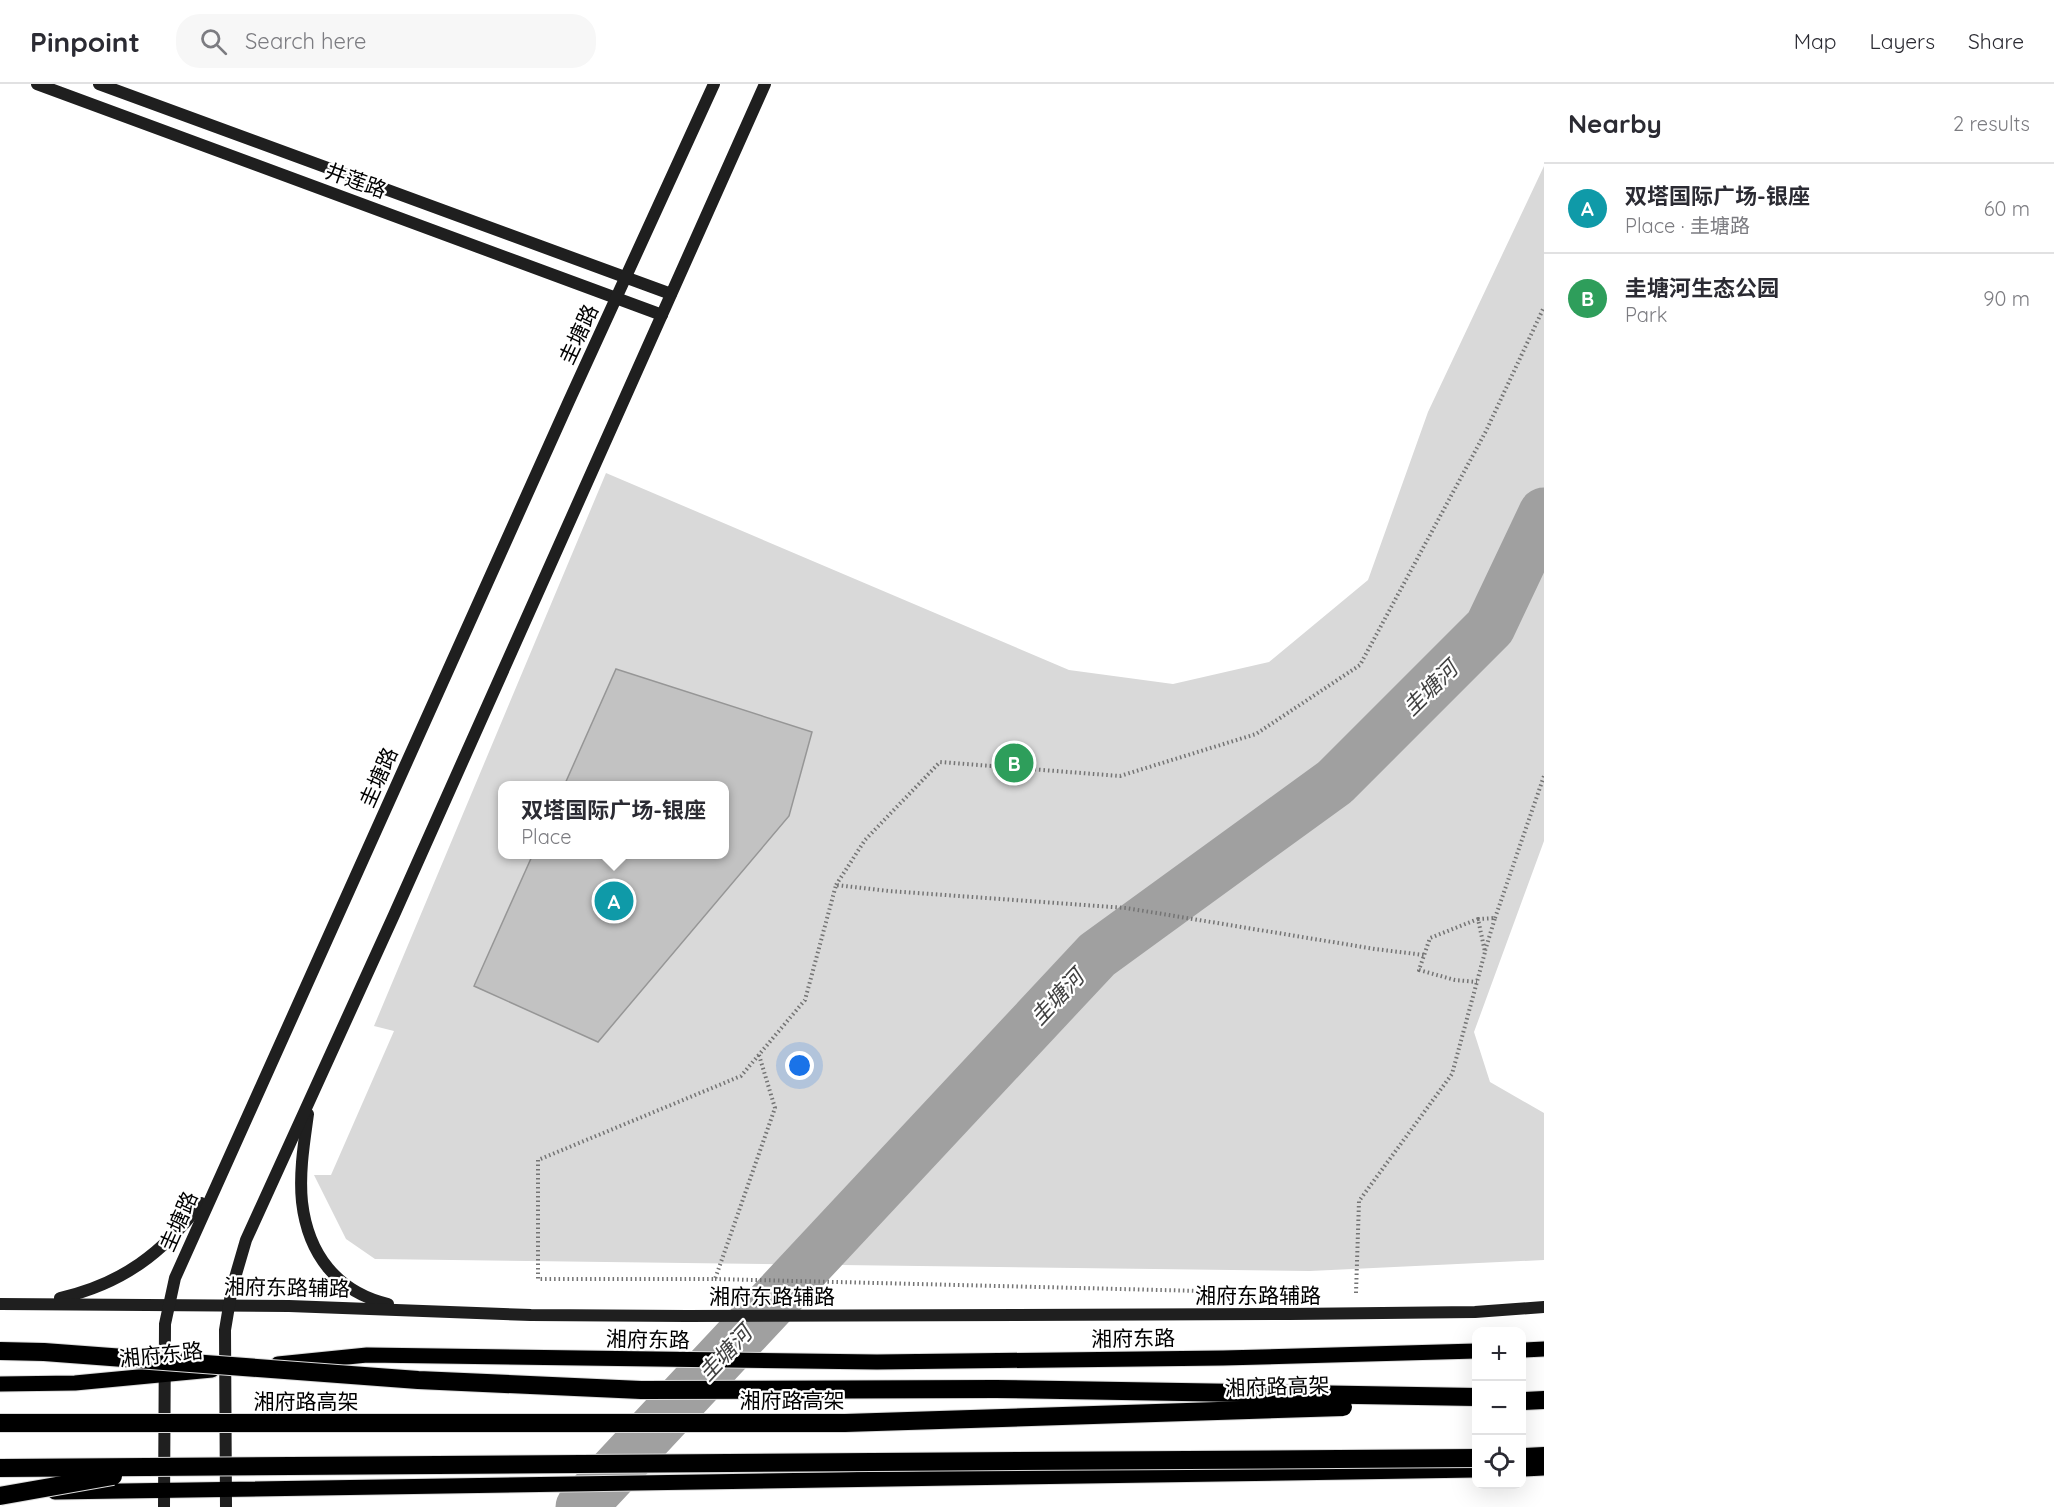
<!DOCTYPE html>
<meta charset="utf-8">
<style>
:root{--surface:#fff;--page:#f7f7f7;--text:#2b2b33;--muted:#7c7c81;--line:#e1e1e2;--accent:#000}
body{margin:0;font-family:Quicksand,"Noto Sans SC",sans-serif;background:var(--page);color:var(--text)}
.controls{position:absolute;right:18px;bottom:18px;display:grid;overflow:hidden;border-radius:12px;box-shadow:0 6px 24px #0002}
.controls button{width:54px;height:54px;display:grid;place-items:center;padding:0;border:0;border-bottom:2px solid var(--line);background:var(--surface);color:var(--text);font:30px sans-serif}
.you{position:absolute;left:800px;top:982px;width:21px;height:21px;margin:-15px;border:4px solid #fff;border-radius:50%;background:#1a73e8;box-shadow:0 0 0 9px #1a73e833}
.badge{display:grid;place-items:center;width:39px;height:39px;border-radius:50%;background:var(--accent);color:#fff;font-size:20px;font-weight:700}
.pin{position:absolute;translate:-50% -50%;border:3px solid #fff;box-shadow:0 2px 6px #0006}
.popup{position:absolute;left:498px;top:697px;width:231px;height:78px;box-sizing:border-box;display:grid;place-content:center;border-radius:12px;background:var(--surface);filter:drop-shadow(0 2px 4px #0005);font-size:20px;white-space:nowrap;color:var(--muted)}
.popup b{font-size:22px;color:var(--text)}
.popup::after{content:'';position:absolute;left:50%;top:100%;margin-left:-12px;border:12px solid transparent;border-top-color:var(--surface)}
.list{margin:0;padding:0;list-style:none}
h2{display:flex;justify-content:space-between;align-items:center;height:78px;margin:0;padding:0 24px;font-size:26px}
h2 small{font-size:20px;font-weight:400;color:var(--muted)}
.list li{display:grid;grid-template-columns:39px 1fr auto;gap:18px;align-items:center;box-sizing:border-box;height:90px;padding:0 24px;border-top:2px solid var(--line)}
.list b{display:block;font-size:22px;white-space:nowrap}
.list p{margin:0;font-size:20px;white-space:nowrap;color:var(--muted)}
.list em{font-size:20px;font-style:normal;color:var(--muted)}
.icon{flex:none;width:33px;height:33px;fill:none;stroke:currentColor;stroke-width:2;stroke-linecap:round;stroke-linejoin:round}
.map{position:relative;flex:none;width:1544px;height:1423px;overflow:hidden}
header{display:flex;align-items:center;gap:36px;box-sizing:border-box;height:84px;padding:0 30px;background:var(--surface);border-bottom:2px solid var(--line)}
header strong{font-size:28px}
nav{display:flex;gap:33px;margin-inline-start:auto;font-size:21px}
.search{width:420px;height:54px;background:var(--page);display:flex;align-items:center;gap:15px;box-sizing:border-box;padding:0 21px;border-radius:24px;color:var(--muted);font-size:22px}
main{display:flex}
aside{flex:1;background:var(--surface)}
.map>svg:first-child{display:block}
</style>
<header>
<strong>Pinpoint</strong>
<div class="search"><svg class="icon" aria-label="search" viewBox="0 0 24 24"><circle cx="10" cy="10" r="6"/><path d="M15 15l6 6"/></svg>Search here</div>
<nav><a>Map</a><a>Layers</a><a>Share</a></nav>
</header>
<main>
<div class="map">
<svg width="1544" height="1423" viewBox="0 0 1544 1423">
<rect width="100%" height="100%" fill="#fff"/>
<path fill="#d9d9d9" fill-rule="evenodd" d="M1544,82V757L1474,948L1490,998L1544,1029V1176L1310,1187L375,1175L346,1155L314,1091H331L394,947L374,942L606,389L1069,586L1173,600L1269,578L1368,496L1428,328ZM503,702H725V770H503Z"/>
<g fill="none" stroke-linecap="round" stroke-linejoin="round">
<polyline stroke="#a0a0a0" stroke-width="51" points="581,1423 1097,871 1335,698 1490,543 1544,429"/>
</g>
<polygon fill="#c2c2c2" stroke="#969696" stroke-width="1.5" points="616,585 812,648 789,732 598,958 474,902 533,770 725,770 725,702 564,702"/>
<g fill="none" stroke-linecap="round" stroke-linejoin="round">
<defs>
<g id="primary">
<polyline points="1522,1266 1544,1265"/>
<polyline points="278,1280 367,1271 877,1278 1223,1274 1476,1267"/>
<polyline points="0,1300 75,1299 212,1286"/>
<polyline points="1522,1385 1544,1384"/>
<polyline points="55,1408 1476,1386"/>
</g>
<g id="highway">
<polyline points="1522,1317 1544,1316"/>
<polyline points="1522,1373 1544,1372"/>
</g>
</defs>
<use href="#primary" stroke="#dbdbdb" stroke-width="17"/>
<use href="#highway" stroke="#dbdbdb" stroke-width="20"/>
<g stroke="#747474" stroke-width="4" stroke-dasharray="1.5 3" stroke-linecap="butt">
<polyline points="836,801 865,756 940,678 1120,692 1256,650 1360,581 1486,347 1544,223"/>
<polyline points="1495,834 1544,692"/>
<polyline points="1478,835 1495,834 1485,867"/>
<polyline points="759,971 775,1024 715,1195 538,1195 538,1076 741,992 805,916 836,801 889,807 1126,824 1375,865 1424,871"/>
<polyline points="715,1195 1201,1207"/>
<polyline points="1356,1209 1359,1117 1452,990 1485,868 1478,835 1430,854 1419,886 1455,896 1477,898"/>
</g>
<g stroke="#1f1f1f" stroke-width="12">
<polyline points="37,0 662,231"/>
<polyline points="99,0 671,210"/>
<path d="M308,1030C304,1059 299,1089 302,1118C308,1170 337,1208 388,1220"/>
<path d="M60,1214C122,1200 163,1169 201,1119"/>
<polyline points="0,1220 289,1222 531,1231 687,1232 1290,1230 1475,1228 1544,1223"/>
<polyline points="164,1423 165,1240 175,1194 569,317 714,0"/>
<polyline points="226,1423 225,1246 232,1204 246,1156 394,831 765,0"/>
</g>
<use href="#primary" stroke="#000" stroke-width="15"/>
<use href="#highway" stroke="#000" stroke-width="18"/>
<defs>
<g id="highway-bridge">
<polyline points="0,1267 44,1268 418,1296 641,1306 996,1305 1476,1313"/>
<polyline points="0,1339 845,1339 1343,1323"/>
<polyline points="0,1384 1476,1374"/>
<polyline points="0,1412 113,1392"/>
</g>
</defs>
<use href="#highway-bridge" stroke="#dbdbdb" stroke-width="20" stroke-linecap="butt"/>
<use href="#highway-bridge" stroke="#000" stroke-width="18"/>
</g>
<g text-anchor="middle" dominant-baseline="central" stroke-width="4.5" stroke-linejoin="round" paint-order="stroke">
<g font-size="21" fill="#000" stroke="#fff">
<text transform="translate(356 96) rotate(20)">井莲路</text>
<text transform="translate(578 250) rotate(-65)">圭塘路</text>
<text transform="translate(378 693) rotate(-66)">圭塘路</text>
<text transform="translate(178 1137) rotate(-66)">圭塘路</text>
<text transform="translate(287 1203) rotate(1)">湘府东路辅路</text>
<text x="1258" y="1211">湘府东路辅路</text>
<text x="772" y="1212">湘府东路辅路</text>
<text transform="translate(1133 1254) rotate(-1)">湘府东路</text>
<text transform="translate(648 1255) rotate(1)">湘府东路</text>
<text transform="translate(161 1270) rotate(-6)">湘府东路</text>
<text transform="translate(1277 1302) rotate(-2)">湘府路高架</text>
<text x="792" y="1316">湘府路高架</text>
<text x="306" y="1317">湘府路高架</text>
</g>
<g font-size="22" font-style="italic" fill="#414141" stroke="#fff">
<text transform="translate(1430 604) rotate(-45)">圭塘河</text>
<text transform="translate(1057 913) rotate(-47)">圭塘河</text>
<text transform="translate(725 1269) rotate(-47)">圭塘河</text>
</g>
</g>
</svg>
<div class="controls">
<button>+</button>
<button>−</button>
<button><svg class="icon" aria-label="locate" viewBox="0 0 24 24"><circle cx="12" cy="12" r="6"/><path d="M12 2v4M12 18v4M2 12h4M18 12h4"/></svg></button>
</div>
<div class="you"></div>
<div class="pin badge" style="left:614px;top:817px;background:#0f9aa8">A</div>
<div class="popup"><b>双塔国际广场-银座</b>Place</div>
<div class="pin badge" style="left:1014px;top:679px;background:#2e9e5b">B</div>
</div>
<aside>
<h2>Nearby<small>2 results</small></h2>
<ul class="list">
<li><span class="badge" style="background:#0f9aa8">A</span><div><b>双塔国际广场-银座</b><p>Place · 圭塘路</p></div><em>60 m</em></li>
<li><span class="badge" style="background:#2e9e5b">B</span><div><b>圭塘河生态公园</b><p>Park</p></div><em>90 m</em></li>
</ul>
</aside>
</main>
